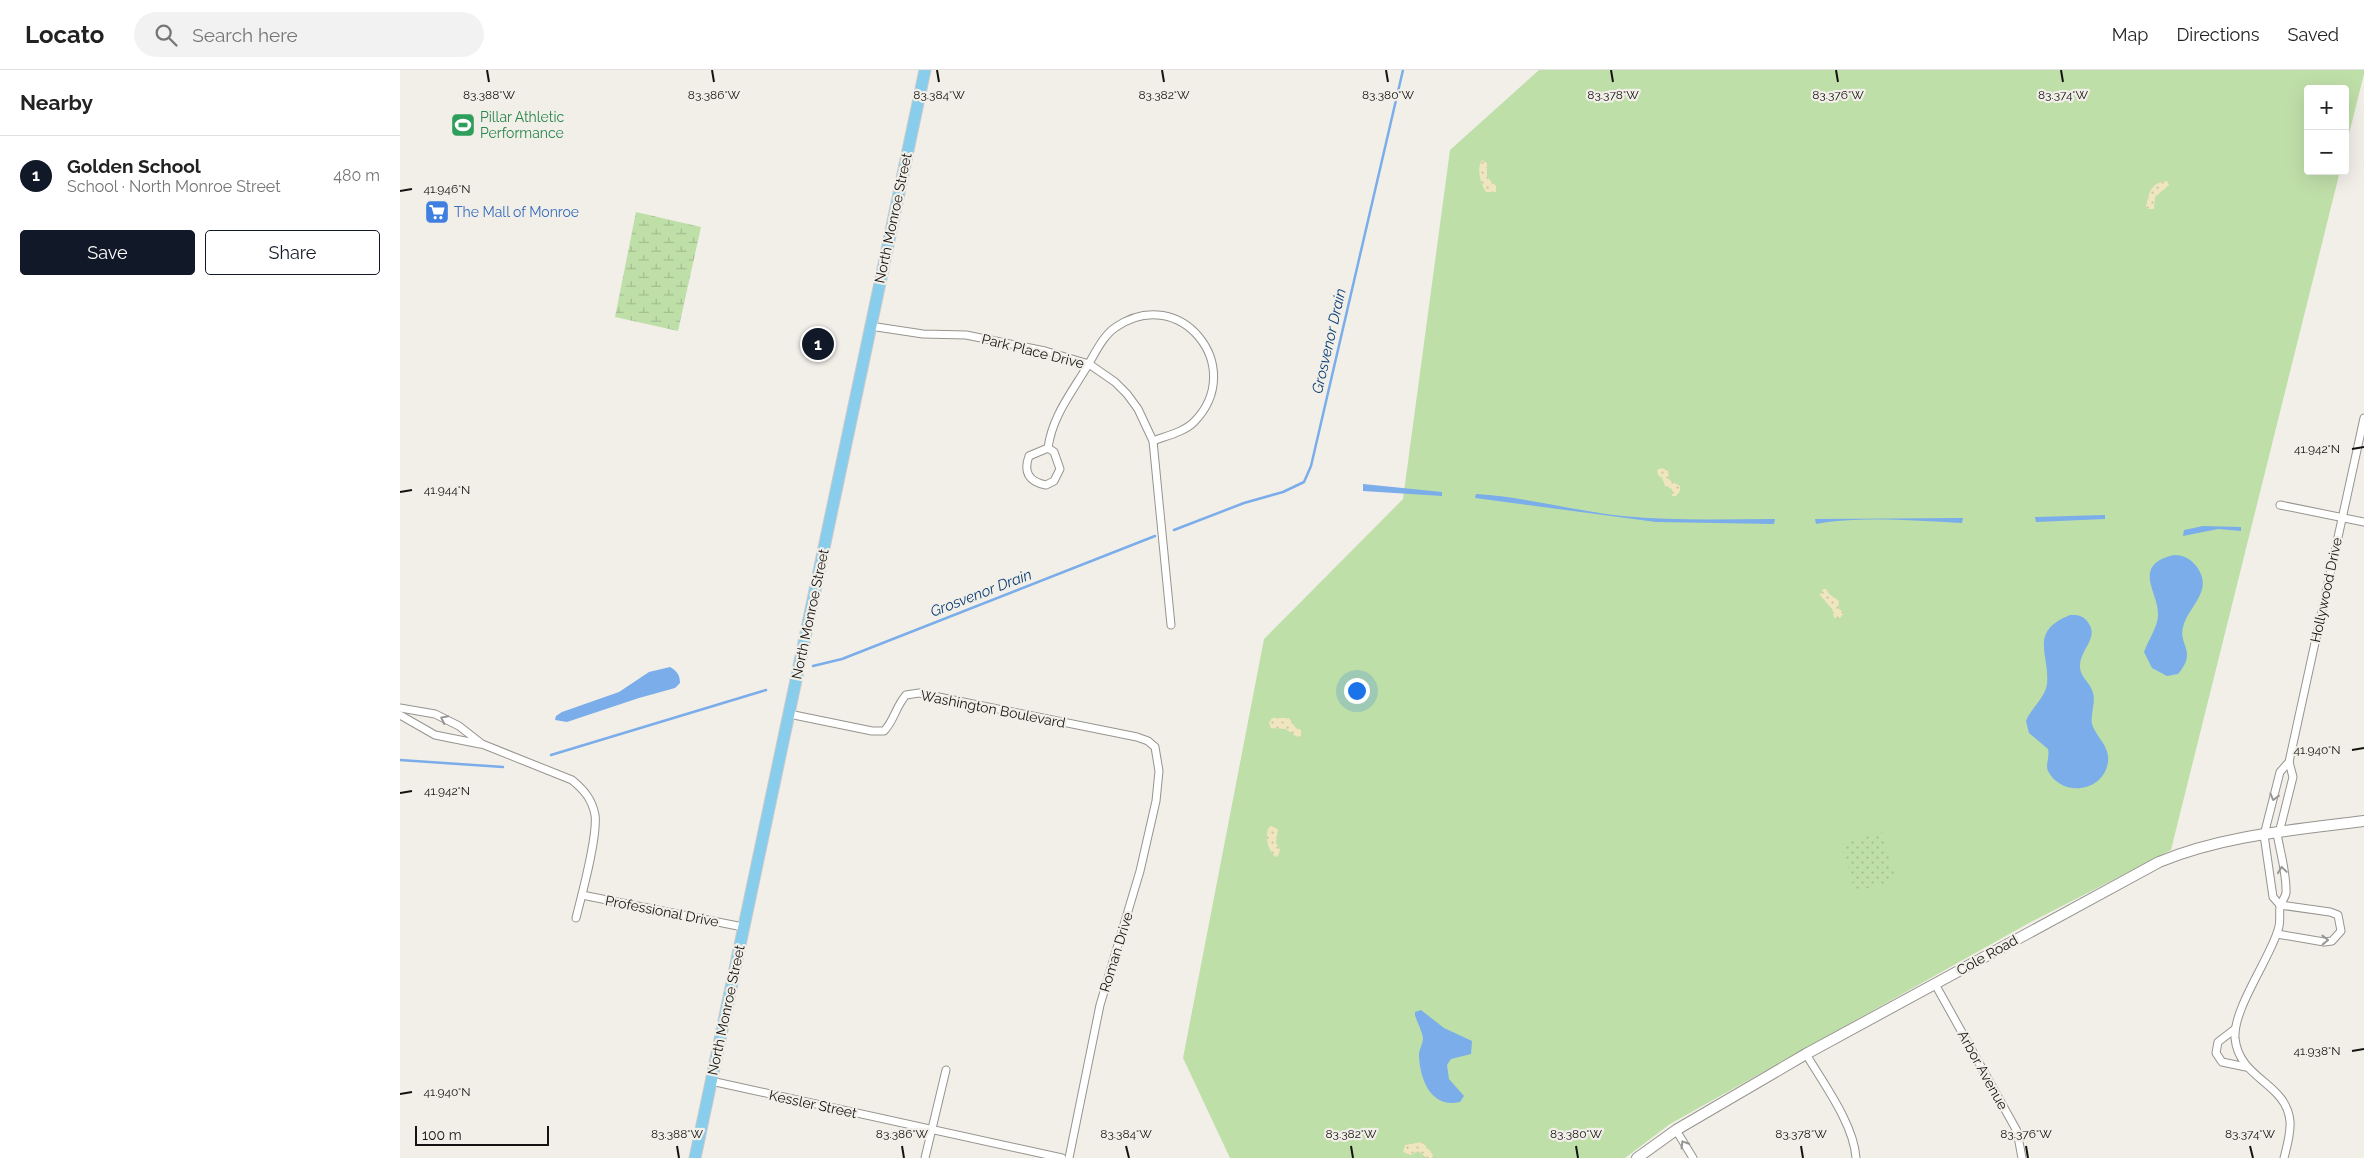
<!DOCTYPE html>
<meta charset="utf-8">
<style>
:root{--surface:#fff;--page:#f2f2f2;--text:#222;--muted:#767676;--line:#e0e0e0;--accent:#111827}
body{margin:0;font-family:Raleway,sans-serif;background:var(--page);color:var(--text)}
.controls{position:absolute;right:15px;top:15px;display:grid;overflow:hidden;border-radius:5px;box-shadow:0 5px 20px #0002}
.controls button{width:45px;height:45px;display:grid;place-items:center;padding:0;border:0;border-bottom:1px solid var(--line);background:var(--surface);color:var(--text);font:25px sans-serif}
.scale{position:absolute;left:15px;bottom:12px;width:134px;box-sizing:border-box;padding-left:5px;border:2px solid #141311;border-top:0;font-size:14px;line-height:18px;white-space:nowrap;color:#141311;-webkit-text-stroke:4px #f2efe9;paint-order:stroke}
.you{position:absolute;left:956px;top:620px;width:18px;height:18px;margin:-12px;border:4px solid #fff;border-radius:50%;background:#1a73e8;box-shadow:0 0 0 8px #1a73e833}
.badge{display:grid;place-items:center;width:32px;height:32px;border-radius:50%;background:var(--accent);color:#fff;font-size:16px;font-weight:700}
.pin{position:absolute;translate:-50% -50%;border:2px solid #fff;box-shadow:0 1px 5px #0006}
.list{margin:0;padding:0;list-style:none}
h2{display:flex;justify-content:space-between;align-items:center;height:65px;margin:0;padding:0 20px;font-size:21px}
h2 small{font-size:16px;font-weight:400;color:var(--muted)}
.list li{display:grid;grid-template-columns:32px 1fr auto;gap:15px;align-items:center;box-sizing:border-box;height:80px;padding:0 20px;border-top:1px solid var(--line)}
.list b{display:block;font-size:19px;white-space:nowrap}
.list p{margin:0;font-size:16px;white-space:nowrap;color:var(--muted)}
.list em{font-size:16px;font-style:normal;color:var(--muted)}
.actions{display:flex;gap:10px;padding:15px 20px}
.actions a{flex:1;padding:11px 0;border:1px solid var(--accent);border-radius:5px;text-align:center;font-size:18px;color:var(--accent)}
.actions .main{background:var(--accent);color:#fff}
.icon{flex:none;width:28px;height:28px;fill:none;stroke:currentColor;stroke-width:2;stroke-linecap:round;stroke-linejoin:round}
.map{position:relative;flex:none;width:1964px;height:1088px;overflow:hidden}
header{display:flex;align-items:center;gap:30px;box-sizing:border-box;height:70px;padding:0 25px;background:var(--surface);border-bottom:1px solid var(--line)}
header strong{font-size:24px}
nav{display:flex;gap:28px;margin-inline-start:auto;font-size:18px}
.search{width:350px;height:45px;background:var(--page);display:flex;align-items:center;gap:12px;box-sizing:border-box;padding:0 18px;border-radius:28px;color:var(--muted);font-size:19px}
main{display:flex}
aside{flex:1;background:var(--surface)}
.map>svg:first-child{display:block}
</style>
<header>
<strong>Locato</strong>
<div class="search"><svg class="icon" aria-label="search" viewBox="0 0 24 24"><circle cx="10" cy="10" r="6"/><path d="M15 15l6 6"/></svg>Search here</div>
<nav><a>Map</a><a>Directions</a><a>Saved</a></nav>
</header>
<main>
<aside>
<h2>Nearby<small></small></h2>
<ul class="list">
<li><span class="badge">1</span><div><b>Golden School</b><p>School · North Monroe Street</p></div><em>480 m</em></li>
</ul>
<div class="actions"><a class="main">Save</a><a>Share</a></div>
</aside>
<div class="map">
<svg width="1964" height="1088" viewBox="0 0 1964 1088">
<defs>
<pattern id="wetland-marsh" width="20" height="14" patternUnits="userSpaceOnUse" patternTransform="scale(1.25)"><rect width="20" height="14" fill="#bfdfa9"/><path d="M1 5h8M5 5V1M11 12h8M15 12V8" fill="none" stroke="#a3be90"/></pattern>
<pattern id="sand-dots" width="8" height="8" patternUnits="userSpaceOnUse" patternTransform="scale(1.25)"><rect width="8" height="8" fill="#efe6c0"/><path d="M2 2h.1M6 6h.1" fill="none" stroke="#ccc4a4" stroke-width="1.8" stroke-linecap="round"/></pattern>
<pattern id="park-dots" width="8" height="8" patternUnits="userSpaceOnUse" patternTransform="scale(1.25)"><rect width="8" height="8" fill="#bfdfa9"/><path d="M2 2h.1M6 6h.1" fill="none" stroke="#a3be90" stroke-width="1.8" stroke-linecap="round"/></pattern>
</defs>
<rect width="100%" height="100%" fill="#f2efe9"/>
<polygon fill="#bfdfa9" points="1139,0 1964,0 1964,4 1945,80 1945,19 1908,19 1908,101 1940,101 1771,780 1629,853 1270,1054 1225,1088 830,1088 783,988 864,569 1003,429 1050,80"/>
<polygon fill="url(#wetland-marsh)" points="236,142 301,157 278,261 215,247"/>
<g fill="url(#sand-dots)">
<path d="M1082,90L1087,93V107L1096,116V122H1086C1081,114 1076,98 1082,90Z"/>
<path d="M1767,111L1769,115L1755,127L1754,139H1748L1746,137C1749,123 1750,113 1767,111Z"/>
<polygon points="1262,398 1268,401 1269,410 1280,416 1280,421 1276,426 1272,426 1272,419 1265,416 1262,408 1258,405 1257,400"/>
<polygon points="1423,519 1426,519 1429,524 1439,531 1438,538 1444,543 1440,548 1434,548 1432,539 1420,525"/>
<polygon points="872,648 889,648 895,657 901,660 901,666 897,667 886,659 871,658 869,653"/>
<path d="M871,756L878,759L876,773L880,780L878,786L875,787C868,778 865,770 868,758Z"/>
<polygon points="1022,1072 1033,1084 1032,1088 1027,1088 1018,1081 1011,1085 1003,1082 1005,1075"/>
</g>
<polygon fill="url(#park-dots)" points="1482,762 1496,810 1455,822 1441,774"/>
<g fill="#7aade9">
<polygon points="963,414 1042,422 1042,426 963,421"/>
<path d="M1076,424C1126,427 1174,441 1223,446C1274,451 1324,449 1375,449L1374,454L1256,452L1075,428Z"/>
<polygon points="1705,445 1705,449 1636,452 1635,447"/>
<path d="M1563,448L1562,453C1516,451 1460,446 1416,454L1415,449Z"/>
<polygon points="1803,456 1841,457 1841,461 1818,459 1783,466 1784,460"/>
<path d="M1774,485C1784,485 1791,489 1797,497C1814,521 1789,535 1783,557C1778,575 1798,581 1778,604L1767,606L1752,598L1744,582C1748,570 1758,557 1758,545C1760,524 1730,495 1774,485Z"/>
<path d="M1670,545C1677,545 1682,545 1687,551C1701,568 1679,579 1680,597C1680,606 1689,612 1692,620C1697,631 1690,643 1692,654C1696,667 1710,676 1708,692C1704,722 1662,728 1648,701C1645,695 1650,687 1648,679L1629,663L1626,651C1631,638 1645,628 1647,614C1650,584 1628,562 1670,545Z"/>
<path d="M270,597C277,601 280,605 280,613L275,618L239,628L167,652L155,650L156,646L162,642L219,622L249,602Z"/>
<path d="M1021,940L1044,958L1072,971L1071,984L1051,989L1047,995L1049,1009L1064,1026L1060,1032C1030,1039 1019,1007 1019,983C1020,978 1023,973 1023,968C1022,961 1017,952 1015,945V942Z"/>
</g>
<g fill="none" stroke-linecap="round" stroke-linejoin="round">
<g stroke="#7aade9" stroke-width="2.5">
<polyline points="774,460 844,433 883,422 904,412 911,396 1003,0"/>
<polyline points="413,596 442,589 755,466"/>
<polyline points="151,685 366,620"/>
<polyline points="0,690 103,697"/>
</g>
<defs>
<g id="street">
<polyline points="470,256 523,264 566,265 645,281 689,294 715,312 727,324 738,339 753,371 771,555"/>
<path d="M648,378L654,382L660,399L654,411L646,415C629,412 623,402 629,386L648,378C652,348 669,326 685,300C694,286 702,266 716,257C780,213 848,297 794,352C784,362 766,366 753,371"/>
<polyline points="1880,435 1964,452"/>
<path d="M0,638L35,644L59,656L82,674L172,710C184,720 192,729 195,745C198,766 182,824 176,848"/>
<path d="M389,644L472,661H484C494,651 496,636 506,625L519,623L737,667L748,671L755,677L759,701L756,731L740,801L700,935L669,1088"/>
<polyline points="0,645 35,665 80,674"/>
<path d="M1877,763C1880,782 1887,804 1886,823C1885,828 1881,832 1880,837C1879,845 1881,852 1878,860C1869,890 1833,939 1835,968C1839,1010 1886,1012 1890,1051C1891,1063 1887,1076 1884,1088"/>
<polyline points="1879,763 1893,707 1889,692 1964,348"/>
<polyline points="182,825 343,857"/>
<polyline points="1880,835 1873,827 1864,765 1880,702 1889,692"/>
<polyline points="1877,864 1924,872 1932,871 1941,861 1938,845 1930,842 1880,835"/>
<polyline points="1535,914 1617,1061 1622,1088"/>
<polyline points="1835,959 1818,972 1816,983 1822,992 1846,997"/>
<path d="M1406,984C1423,1013 1454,1054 1456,1088"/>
<polyline points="311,1011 662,1088"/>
<polyline points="1276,1060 1293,1088"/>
<polyline points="525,1088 546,1000"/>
</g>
<path id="secondary" d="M1237,1088L1276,1060L1406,984L1759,792C1824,765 1895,760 1964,751"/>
<polyline id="primary" points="295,1088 525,0"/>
</defs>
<use href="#street" stroke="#96948e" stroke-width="9"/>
<use href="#secondary" stroke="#96948e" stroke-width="12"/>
<use href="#primary" stroke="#cbcbcb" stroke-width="13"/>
<use href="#street" stroke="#fff" stroke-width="7"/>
<use href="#secondary" stroke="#fff" stroke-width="10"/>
<use href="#primary" stroke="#88cdeb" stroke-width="11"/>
</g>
<defs><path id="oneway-chevron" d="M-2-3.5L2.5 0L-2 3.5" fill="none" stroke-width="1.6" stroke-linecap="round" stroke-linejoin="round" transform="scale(1.25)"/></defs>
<g stroke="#959594">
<use href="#oneway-chevron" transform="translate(44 649) rotate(-154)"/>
<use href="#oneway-chevron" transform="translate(1874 727) rotate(105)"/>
<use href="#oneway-chevron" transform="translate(1882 800) rotate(-98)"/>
<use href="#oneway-chevron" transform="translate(1925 870) rotate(-1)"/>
<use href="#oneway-chevron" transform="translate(1284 1074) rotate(-122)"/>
</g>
<path fill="none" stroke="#141311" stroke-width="2" d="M87,0L89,12M312,0L314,12M537,0L539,12M762,0L764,12M986,0L988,12M1211,0L1213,12M1436,0L1438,12M1661,0L1663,12M0,121L12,119M1952,379L1964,377M0,422L12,420M1952,680L1964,678M0,723L12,721M1952,981L1964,979M0,1024L12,1022M277,1076L279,1088M502,1076L504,1088M726,1076L729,1088M951,1076L953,1088M1176,1076L1178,1088M1401,1076L1403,1088M1626,1076L1628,1088M1850,1076L1853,1088"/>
<defs>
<symbol id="stadium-square" viewBox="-11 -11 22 22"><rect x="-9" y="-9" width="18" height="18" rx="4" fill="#2e9e5b" stroke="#f2efe9"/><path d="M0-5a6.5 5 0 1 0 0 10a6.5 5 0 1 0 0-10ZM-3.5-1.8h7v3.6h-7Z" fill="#fff"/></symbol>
<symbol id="supermarket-square" viewBox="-11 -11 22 22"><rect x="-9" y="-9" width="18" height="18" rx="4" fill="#3f7fe0" stroke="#f2efe9"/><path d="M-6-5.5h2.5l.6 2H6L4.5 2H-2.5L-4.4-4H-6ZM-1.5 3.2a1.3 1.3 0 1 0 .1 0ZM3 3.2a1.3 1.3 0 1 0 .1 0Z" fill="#fff"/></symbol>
</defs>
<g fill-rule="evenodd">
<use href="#stadium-square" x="49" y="41" width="28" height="28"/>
<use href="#supermarket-square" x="23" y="128" width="28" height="28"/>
</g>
<g text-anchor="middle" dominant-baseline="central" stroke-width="4.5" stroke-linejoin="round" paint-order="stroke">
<g font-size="14" fill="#27864d" stroke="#f2efe9" text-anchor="start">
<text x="80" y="47">Pillar Athletic<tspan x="80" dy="16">Performance</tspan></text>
</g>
<g font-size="14" fill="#366cbe" stroke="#f2efe9" text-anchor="start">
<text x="54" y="142">The Mall of Monroe</text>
</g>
<g font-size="14" fill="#141311" stroke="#f2efe9">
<text transform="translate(493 148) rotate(-78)">North Monroe Street</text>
<text transform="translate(633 281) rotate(14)">Park Place Drive</text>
<text transform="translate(1926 520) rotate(-78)">Hollywood Drive</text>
<text transform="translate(410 544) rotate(-78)">North Monroe Street</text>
<text transform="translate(593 639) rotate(11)">Washington Boulevard</text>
<text transform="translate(262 841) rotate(11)">Professional Drive</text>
<text transform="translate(716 882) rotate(-73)">Roman Drive</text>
<text transform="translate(1587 885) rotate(-29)">Cole Road</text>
<text transform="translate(326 940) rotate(-78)">North Monroe Street</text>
<text transform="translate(1583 1000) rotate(61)">Arbor Avenue</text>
<text transform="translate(413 1034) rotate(12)">Kessler Street</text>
</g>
<g font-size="15" font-style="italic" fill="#0c4177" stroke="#f2efe9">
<text transform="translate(929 271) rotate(-77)">Grosvenor Drain</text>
<text transform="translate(581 523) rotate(-21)">Grosvenor Drain</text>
</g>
</g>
<g font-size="12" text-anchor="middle" fill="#141311" stroke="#f2efe9" stroke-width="4.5" stroke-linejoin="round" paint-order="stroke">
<text x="1213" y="29">83.378°W</text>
<text x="1438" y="29">83.376°W</text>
<text x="1663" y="29">83.374°W</text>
<text x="89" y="29">83.388°W</text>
<text x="314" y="29">83.386°W</text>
<text x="539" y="29">83.384°W</text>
<text x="764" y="29">83.382°W</text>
<text x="988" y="29">83.380°W</text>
<text x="47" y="123">41.946°N</text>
<text x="1917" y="383">41.942°N</text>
<text x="47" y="424">41.944°N</text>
<text x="1917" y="684">41.940°N</text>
<text x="47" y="725">41.942°N</text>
<text x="1917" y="985">41.938°N</text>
<text x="47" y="1026">41.940°N</text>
<text x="277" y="1068">83.388°W</text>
<text x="502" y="1068">83.386°W</text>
<text x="726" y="1068">83.384°W</text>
<text x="951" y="1068">83.382°W</text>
<text x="1176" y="1068">83.380°W</text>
<text x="1401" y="1068">83.378°W</text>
<text x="1626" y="1068">83.376°W</text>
<text x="1850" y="1068">83.374°W</text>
</g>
</svg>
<div class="controls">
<button>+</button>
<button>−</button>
</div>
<div class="scale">100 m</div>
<div class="you"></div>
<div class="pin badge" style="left:418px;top:274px">1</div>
</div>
</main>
